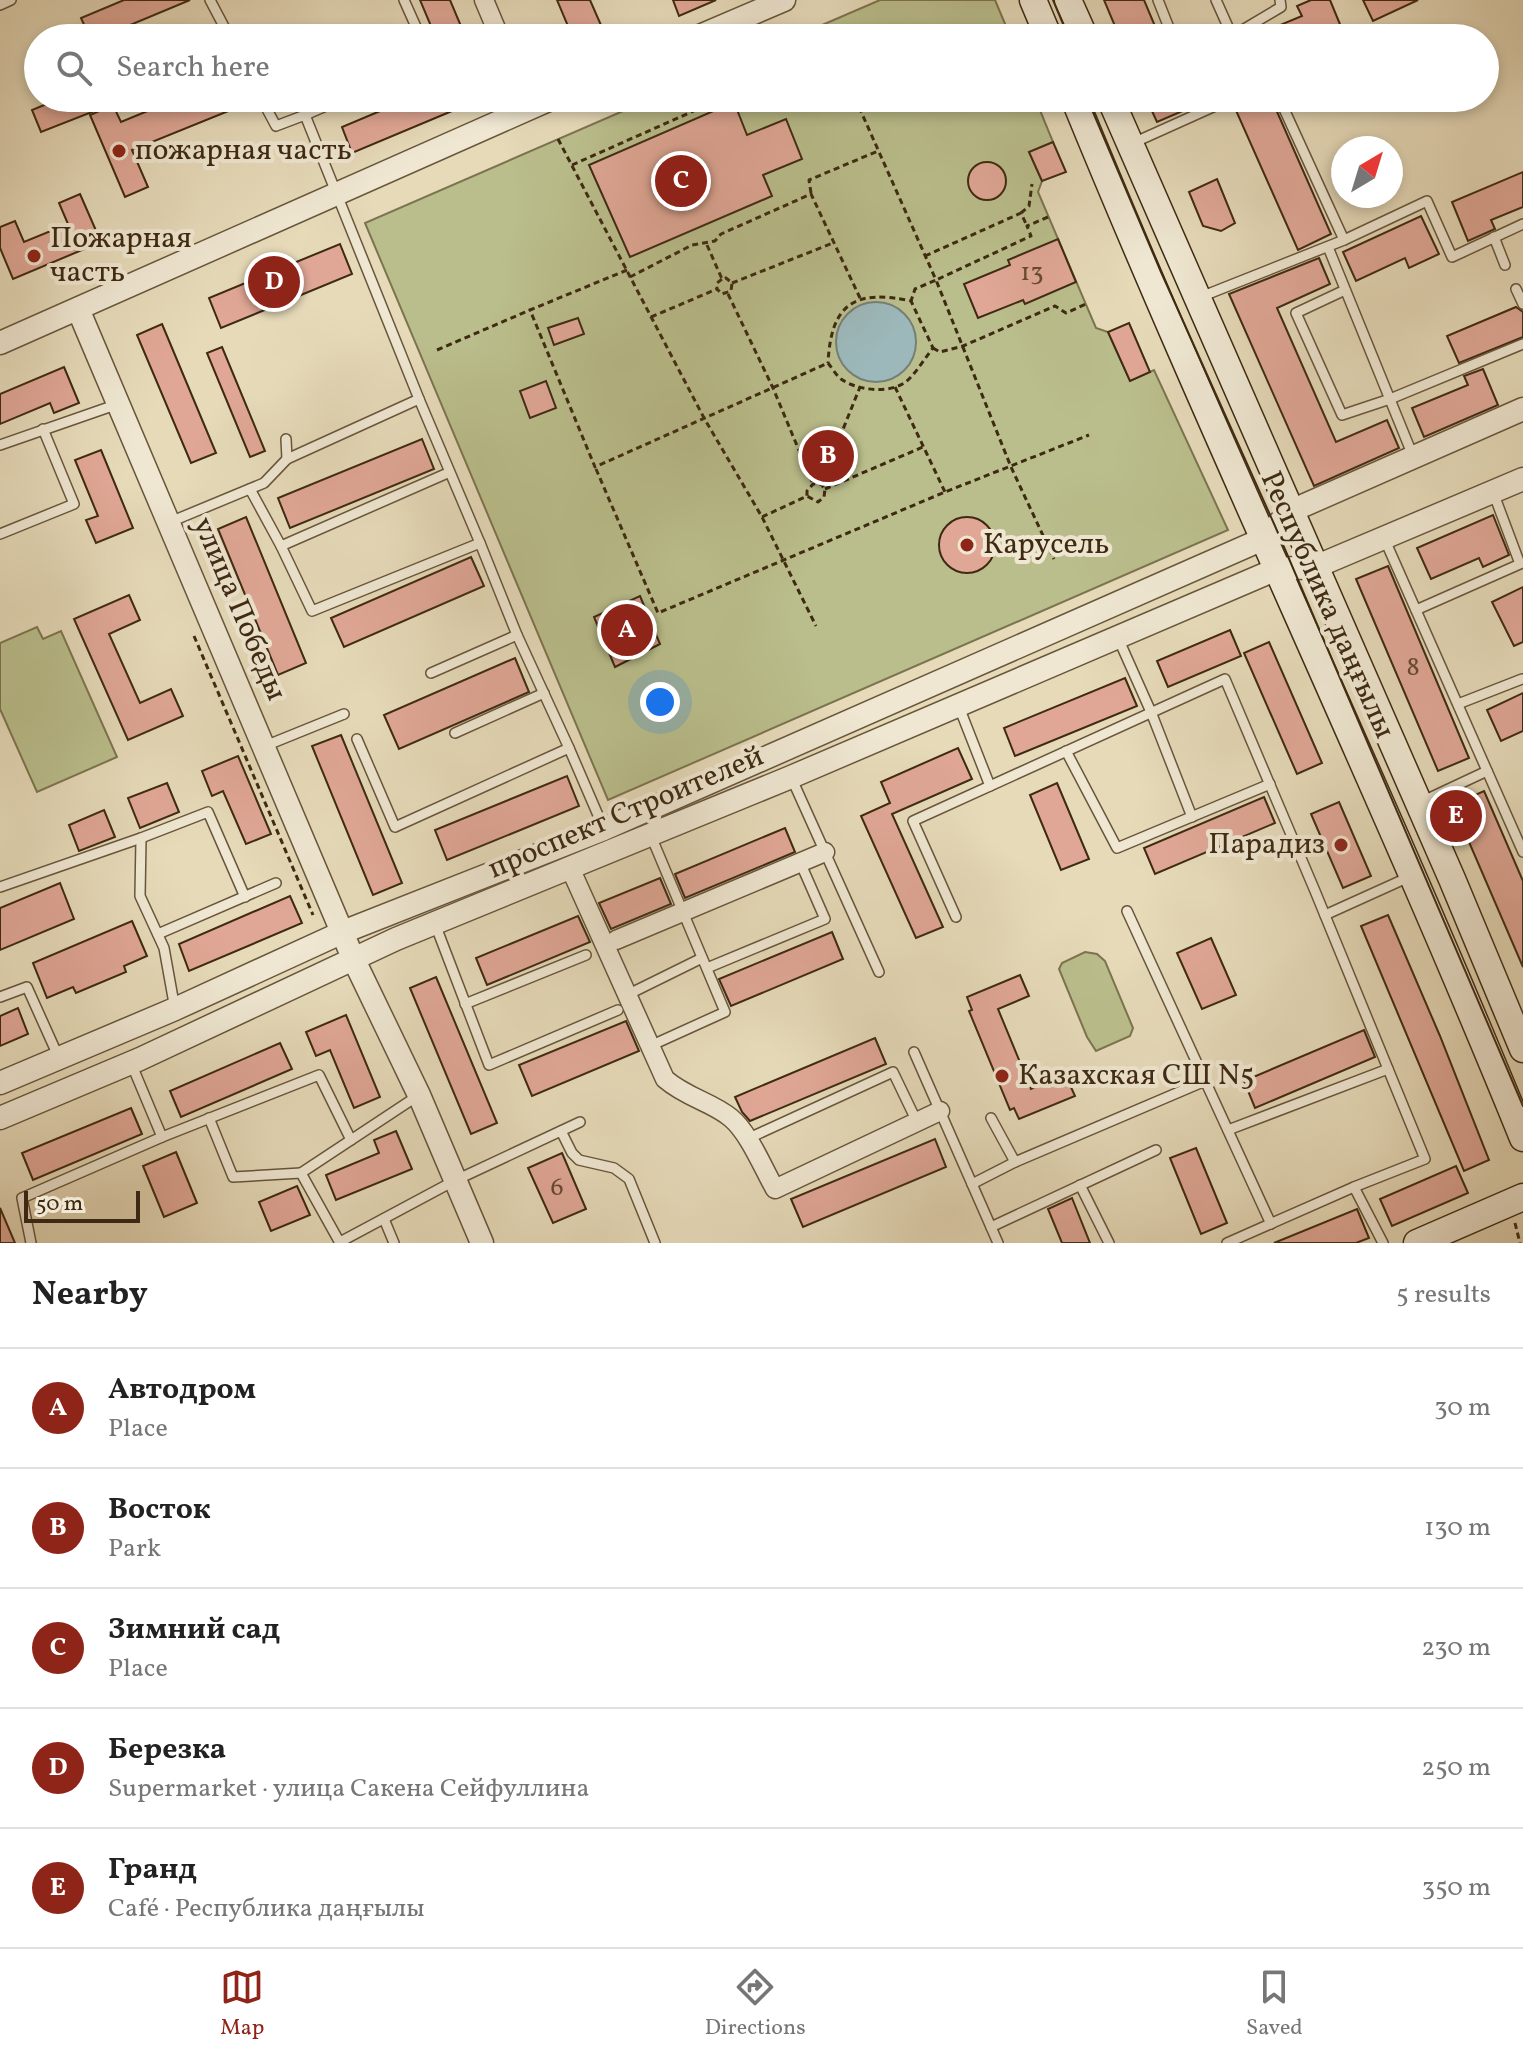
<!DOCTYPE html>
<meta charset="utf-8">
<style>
:root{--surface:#fff;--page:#f2f2f2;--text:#222;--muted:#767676;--line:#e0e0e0;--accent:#8f2418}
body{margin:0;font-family:Vollkorn,serif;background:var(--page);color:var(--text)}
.compass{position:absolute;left:1331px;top:136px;width:72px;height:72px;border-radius:50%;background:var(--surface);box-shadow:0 4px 12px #0003;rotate:38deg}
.scale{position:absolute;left:24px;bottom:20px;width:116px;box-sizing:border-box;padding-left:8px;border:4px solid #3e2a12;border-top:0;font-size:22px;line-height:28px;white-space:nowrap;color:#3e2a12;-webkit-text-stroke:6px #efe7d2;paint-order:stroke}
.you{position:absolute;left:660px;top:702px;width:28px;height:28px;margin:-20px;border:6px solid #fff;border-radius:50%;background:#1a73e8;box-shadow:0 0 0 12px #1a73e833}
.badge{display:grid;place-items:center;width:52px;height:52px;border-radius:50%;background:var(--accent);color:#fff;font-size:26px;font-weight:700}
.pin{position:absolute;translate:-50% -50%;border:4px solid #fff;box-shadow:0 2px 8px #0006}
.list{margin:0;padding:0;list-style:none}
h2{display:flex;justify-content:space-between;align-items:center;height:104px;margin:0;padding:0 32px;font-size:34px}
h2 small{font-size:26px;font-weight:400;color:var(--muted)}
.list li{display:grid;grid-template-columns:52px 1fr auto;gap:24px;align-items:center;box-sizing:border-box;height:120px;padding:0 32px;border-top:2px solid var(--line)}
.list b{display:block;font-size:30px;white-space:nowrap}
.list p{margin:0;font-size:26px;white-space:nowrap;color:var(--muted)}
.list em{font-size:26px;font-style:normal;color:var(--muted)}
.icon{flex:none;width:44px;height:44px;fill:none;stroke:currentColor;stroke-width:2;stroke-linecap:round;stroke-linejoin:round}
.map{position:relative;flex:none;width:1523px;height:1243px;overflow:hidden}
.search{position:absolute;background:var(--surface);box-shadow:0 4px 12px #0003;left:24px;right:24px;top:24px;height:88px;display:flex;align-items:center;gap:20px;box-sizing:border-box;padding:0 28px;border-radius:44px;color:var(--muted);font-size:30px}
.sheet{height:704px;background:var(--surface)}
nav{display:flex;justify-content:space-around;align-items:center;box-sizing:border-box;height:112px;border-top:2px solid var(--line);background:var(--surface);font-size:22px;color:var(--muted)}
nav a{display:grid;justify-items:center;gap:4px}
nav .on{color:var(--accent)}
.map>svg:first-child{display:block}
</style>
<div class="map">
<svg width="1523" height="1243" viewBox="0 0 1523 1243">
<rect width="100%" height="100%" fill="#e6dab9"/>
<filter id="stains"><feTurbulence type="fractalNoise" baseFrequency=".0025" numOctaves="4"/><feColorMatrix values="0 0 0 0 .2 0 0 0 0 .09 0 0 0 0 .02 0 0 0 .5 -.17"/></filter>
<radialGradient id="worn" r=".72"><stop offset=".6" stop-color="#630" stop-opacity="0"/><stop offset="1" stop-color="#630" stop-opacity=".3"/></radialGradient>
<g fill="#babe8c" stroke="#7c744f" stroke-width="2">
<polygon points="880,0 995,0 1011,38 792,38"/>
<polygon points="653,98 1035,98 1053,142 1029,152 1042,181 1038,192 1096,328 1108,332 1130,381 1154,370 1228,530 608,800 365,223"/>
<polygon points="37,627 43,639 61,631 117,757 37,792 0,709 0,643"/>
<polygon points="1085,952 1097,954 1105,961 1133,1028 1130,1036 1096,1051 1087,1037 1059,969 1062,963"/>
</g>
<circle fill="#9cb8ba" stroke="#767f77" stroke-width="2" cx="876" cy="342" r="40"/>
<g fill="#e0a796" stroke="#3e2a12" stroke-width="2">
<polygon points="124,0 190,0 99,38 90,38 81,18"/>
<polygon points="420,0 450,0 466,38 436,38"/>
<polygon points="557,0 590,0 604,32 590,38 573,38"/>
<polygon points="673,0 716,0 679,16"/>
<polygon points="1104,0 1144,0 1160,38 1120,38"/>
<polygon points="1311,0 1330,0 1344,34 1333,38 1249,38 1302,16 1297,6"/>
<polygon points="1363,0 1418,0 1373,21"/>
<polygon points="61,98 86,98 92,112 41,132 32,110"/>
<polygon points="179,98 226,98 231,110 132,150 148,187 125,197 90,115 113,105 121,122"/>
<polygon points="411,98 483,98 352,153 342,127"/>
<polygon points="1146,98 1213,98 1157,122"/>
<polygon points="1240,98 1271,98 1331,234 1298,250 1234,106"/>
<polygon points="734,102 747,135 786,119 802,159 763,175 772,196 630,257 589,165"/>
<polygon points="1053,142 1066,172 1042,181 1029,152"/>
<circle cx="987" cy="181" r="19"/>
<polygon points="1523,172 1523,207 1491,220 1495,229 1468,241 1452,202"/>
<polygon points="1217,179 1235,223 1221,231 1203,226 1189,192"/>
<polygon points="80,194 101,242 13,279 0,248 0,227 15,221 24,242 68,224 59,203"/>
<polygon points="1421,216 1439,254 1409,268 1405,258 1356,281 1343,252"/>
<polygon points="1058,239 1076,282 1025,304 1023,300 978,318 964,284 1010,265 1008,260"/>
<polygon points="340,244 352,274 221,328 209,298"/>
<polygon points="1319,258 1330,284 1277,308 1336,442 1387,420 1399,448 1314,486 1229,294"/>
<polygon points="1516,307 1523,312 1523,337 1459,363 1447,336"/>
<polygon points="578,318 584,334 554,345 548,328"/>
<polygon points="1129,323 1150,372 1130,381 1108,332"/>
<polygon points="162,324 216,453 191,463 137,335"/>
<polygon points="222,347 265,451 250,457 207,353"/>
<polygon points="64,367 79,403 54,413 50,403 0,424 0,394"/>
<polygon points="1483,369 1498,405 1424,437 1412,408 1468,385 1464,376"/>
<polygon points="546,381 556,408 530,418 520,391"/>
<polygon points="422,439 434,469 290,528 278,498"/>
<polygon points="101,450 133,528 96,543 86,520 98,516 75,460"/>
<polygon points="1493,515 1509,555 1483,567 1479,558 1431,579 1417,548"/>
<circle cx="967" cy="545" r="28"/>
<polygon points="246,517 306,663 278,675 218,529"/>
<polygon points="471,557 484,586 344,647 331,618"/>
<polygon points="1388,566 1469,758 1438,771 1356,579"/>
<polygon points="1523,587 1523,642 1514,646 1492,602"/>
<polygon points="129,595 140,620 109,634 140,703 171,689 183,716 128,740 74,619"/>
<polygon points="640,596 660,644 615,667 594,617"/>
<polygon points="1230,630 1241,656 1168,687 1157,661"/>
<polygon points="1269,642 1322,763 1297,774 1244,653"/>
<polygon points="515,658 529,692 399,749 384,715"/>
<polygon points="1125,678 1137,706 1015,756 1004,728"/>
<polygon points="1523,693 1523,731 1501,741 1487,710"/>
<polygon points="341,735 402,883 373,895 312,746"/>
<polygon points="958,748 972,779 892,814 943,927 916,938 861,816 890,803 881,782"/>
<polygon points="238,756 271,834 246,844 223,791 212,796 202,771"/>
<polygon points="567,776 579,806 447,860 435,830"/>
<polygon points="167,783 179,812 140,828 128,798"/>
<polygon points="1057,783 1089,859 1061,870 1030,795"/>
<polygon points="1484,791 1523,881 1523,967 1453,805"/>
<polygon points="1264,797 1275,823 1155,874 1144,848"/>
<polygon points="1339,802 1371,876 1343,888 1311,814"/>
<polygon points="104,810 115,837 79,851 69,825"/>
<polygon points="785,828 795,852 685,898 675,874"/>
<polygon points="660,878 671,904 611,929 599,903"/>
<polygon points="60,883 74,919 0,950 0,908"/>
<polygon points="290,896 302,923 189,971 179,944"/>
<polygon points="1388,915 1440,1036 1489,1160 1464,1171 1361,926"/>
<polygon points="578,916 590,942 487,985 476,958"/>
<polygon points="132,921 147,956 124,966 126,972 76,993 73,987 47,998 33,963"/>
<polygon points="832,932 843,959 731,1006 719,979"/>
<polygon points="1211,938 1236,995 1202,1009 1177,953"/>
<polygon points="1020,975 1029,996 998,1009 1031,1089 1065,1074 1075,1096 1019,1119 1014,1108 1010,1110 969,1011 972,1010 967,997"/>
<polygon points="436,977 497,1123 471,1134 410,988"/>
<polygon points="18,1008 28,1034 0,1046 0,1016"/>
<polygon points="346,1015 380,1097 354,1108 330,1050 316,1056 306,1032"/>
<polygon points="626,1021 639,1051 532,1096 519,1065"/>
<polygon points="1364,1030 1375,1057 1255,1108 1244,1081"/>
<polygon points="875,1038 886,1064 750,1121 742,1112 735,1097"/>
<polygon points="280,1043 292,1069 181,1117 170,1091"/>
<polygon points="131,1108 142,1134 33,1180 22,1153"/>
<polygon points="396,1131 412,1169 336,1200 326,1175 379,1153 374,1140"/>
<polygon points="935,1139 946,1167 803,1227 791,1199"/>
<polygon points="1196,1148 1227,1223 1201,1234 1170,1158"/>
<polygon points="176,1152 197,1203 164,1217 143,1166"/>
<polygon points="562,1153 586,1209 553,1223 528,1168"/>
<polygon points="1456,1166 1468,1193 1392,1226 1380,1199"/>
<polygon points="297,1186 310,1215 271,1231 259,1202"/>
<polygon points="1072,1198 1090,1243 1062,1243 1048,1209"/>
<polygon points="0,1208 15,1243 0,1243"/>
<polygon points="1357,1209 1369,1238 1356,1243 1274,1243"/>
</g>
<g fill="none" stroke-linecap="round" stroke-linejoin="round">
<defs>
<g id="service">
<polyline points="210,0 230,38"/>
<polyline points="404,0 421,38"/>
<polyline points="1158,0 1173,38"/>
<polyline points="1216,0 1233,38"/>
<polyline points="0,5 11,0"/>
<polyline points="1229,38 1281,7 1280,0"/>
<polyline points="261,98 276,126 305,115"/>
<polyline points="1133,143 1233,98"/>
<polyline points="1494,237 1505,265"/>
<polyline points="1344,240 1427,201 1452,257 1523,224"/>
<polyline points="1328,247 1413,456"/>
<polyline points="1516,289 1523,304"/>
<polyline points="1345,290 1296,313 1342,415 1390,399 1523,344"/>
<polyline points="1198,298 1344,240 1279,98"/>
<polyline points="419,399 480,543 312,611 281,546 450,472"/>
<polyline points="286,439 287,459"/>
<polyline points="0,445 118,404"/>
<polyline points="250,489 281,546"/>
<polyline points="170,522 264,483 287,459 419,399 305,115 344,98"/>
<polyline points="0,534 74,504 43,429"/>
<polyline points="1384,538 1523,852"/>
<polyline points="480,543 517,635 569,748"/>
<polyline points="1416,610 1520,564 1493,492"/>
<polyline points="1118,638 1151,712 1192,817"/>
<polyline points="431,673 517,635"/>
<polyline points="1458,704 1522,679"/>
<polyline points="959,707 990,786"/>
<polyline points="455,733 544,693"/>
<polyline points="357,739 395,827 569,748 604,829"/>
<polyline points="265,746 344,714"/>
<polyline points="1066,751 1117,848 1270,784"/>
<polyline points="791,777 879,972"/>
<polyline points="1421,802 1487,771"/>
<polyline points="141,838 140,896 164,948 175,1009"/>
<polyline points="0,887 141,838 208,812 245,897"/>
<polyline points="1127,911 1271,1224"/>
<polyline points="1325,915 1409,877"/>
<polyline points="956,917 913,821 1225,679 1315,891 1425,1159 1354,1187 1383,1243"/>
<polyline points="435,924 489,1065 618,1010"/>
<polyline points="158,934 276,883"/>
<polyline points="707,968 825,919 800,862"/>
<polyline points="629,994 702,958"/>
<polyline points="0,997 27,987 59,1058"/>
<polyline points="465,1004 586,955"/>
<polyline points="650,1046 725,1012 651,836"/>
<polyline points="914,1052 998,1243"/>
<polyline points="131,1063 162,1137 319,1075 351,1140"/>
<polyline points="209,1118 233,1177 301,1173"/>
<polyline points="991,1118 1015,1162"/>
<polyline points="1228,1130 1388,1069"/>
<polyline points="561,1131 572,1153 579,1160 614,1168 629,1179 655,1243"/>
<polyline points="747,1139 893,1072 917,1122"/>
<polyline points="972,1184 1015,1162 1205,1081"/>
<polyline points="1080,1185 1109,1243"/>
<polyline points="384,1219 394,1243"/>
<polyline points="991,1227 1156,1150"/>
<polyline points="340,1242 454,1181 580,1122"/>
<polyline points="31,1243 22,1198 162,1137"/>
<polyline points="340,1243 301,1173 419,1095"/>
<polyline points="1227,1243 1354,1187"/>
</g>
<g id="minor">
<polyline points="484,0 500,38"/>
<path d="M571,870L665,1079C687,1098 712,1102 731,1118C749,1133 763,1168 775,1189L940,1111"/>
<polyline points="616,940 825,852"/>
</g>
<g id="tertiary">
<polyline points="695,38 784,0"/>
<polyline points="78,309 353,958 419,1095 482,1243"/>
<polyline points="0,343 553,98"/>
<polyline points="0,1083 175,1009 343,932 604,829 1263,539 1291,511 1523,409"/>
<polyline points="0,1118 140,1059 396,939 791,777 1277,569 1315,567 1523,479"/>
</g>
<g id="secondary">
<polyline points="1033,0 1049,38"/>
<polyline points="1068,0 1085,38"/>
<path d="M1074,98C1217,448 1381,788 1523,1138"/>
<polyline points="1110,98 1452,879 1523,1049"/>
<polyline points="1417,1243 1523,1197"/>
</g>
</defs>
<use href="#service" stroke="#68563c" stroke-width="12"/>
<use href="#minor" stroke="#68563c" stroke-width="21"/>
<use href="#tertiary" stroke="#68563c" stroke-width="25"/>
<use href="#secondary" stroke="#3e2a12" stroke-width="29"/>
<g stroke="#3e2a12" stroke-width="3" stroke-dasharray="6 4" stroke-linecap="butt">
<polyline points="855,98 936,280 915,289 911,301"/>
<polyline points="698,109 724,98"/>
<polyline points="558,139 704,418 762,517 816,626"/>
<polyline points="572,165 698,109 693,98"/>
<polyline points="811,193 809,180 878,151"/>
<polyline points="1021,213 1029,206 1032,184"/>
<polyline points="1048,217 1027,226 1031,236 936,280 1011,467 1054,559"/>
<polyline points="707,245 722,279 726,278 732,283 731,291 722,294 717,289 717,283 722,279"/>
<polyline points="925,256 1021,213 1027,226"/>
<path d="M627,270L530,310L595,467L828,363C832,368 836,375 841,379C858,391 893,395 909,379C918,370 925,358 933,348L911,301C855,289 831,303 828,363"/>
<polyline points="630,277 692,245 715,241 721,234 811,194 860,298"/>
<polyline points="732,283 833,243"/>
<polyline points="728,294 773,388 813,484"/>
<polyline points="651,317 717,289"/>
<polyline points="933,348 940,352 963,346 1055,306 1066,313 1086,304"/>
<polyline points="437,350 530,310"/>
<polyline points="895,387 945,492"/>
<polyline points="596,469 658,613 945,492 1089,435"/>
<polyline points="821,484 860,387"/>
<polyline points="825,489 923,447"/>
<polyline points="762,517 807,496 807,491 813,484 821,484 825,489 824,497 818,502 807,496"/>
<polyline points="194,636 313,915"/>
<polyline points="1515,1223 1520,1243"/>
</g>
<use href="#service" stroke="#efe7d2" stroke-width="9"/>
<use href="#minor" stroke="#efe7d2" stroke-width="18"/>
<use href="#tertiary" stroke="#efe7d2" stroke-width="22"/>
<use href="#secondary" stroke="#efe7d2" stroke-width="26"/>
<g stroke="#3e2a12" stroke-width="2">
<polyline points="1053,0 1069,38"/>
<polyline points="1087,98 1161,272 1275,526 1523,1106"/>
</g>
</g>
<g fill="#8f2418" stroke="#efe7d2" stroke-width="3">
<circle cx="119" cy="151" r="8"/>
<circle cx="34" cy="256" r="8"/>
<circle cx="967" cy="545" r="8"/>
<circle cx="1341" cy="845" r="8"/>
<circle cx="1002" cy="1076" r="8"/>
</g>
<g text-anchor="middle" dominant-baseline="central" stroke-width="8" stroke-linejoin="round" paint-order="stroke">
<g font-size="26" fill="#664933">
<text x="1032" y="273">13</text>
<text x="1413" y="668">8</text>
<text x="557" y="1188">6</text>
</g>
<g font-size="30" fill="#3e2a12" stroke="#efe7d2" text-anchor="start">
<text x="135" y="151">пожарная часть</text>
<text x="50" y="239">Пожарная<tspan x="50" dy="34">часть</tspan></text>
<text x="983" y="545">Карусель</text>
<text x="1325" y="845" text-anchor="end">Парадиз</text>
<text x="1018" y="1076">Казахская СШ N5</text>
</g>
<g font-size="30" fill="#3e2a12" stroke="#efe7d2">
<text transform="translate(1327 605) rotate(66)">Республика даңғылы</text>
<text transform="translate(239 609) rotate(67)">улица Победы</text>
<text transform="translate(626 813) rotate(-23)">проспект Строителей</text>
</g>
</g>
<rect width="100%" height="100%" filter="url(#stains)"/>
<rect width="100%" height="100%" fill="url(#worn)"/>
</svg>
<svg class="compass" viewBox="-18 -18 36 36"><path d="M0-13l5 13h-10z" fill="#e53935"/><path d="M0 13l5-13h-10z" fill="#767676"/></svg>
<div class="scale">50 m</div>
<div class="you"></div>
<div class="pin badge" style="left:627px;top:630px">A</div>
<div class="pin badge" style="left:828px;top:456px">B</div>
<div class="pin badge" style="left:681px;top:181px">C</div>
<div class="pin badge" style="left:274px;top:282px">D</div>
<div class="pin badge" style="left:1456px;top:816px">E</div>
<div class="search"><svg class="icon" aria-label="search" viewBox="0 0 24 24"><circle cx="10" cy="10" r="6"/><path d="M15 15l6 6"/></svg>Search here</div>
</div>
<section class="sheet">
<h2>Nearby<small>5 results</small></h2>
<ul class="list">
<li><span class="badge">A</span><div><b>Автодром</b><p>Place</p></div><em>30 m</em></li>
<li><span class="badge">B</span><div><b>Восток</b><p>Park</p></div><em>130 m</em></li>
<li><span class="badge">C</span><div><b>Зимний сад</b><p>Place</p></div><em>230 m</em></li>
<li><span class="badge">D</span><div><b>Березка</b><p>Supermarket · улица Сакена Сейфуллина</p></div><em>250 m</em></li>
<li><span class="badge">E</span><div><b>Гранд</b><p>Café · Республика даңғылы</p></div><em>350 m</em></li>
</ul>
</section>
<nav>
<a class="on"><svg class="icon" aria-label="map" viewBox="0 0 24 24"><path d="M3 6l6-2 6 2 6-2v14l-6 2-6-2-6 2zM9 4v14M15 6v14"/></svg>Map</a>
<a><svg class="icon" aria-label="directions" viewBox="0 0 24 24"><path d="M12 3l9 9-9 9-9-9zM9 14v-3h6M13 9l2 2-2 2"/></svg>Directions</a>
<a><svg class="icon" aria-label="saved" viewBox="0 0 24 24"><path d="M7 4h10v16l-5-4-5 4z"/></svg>Saved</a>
</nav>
